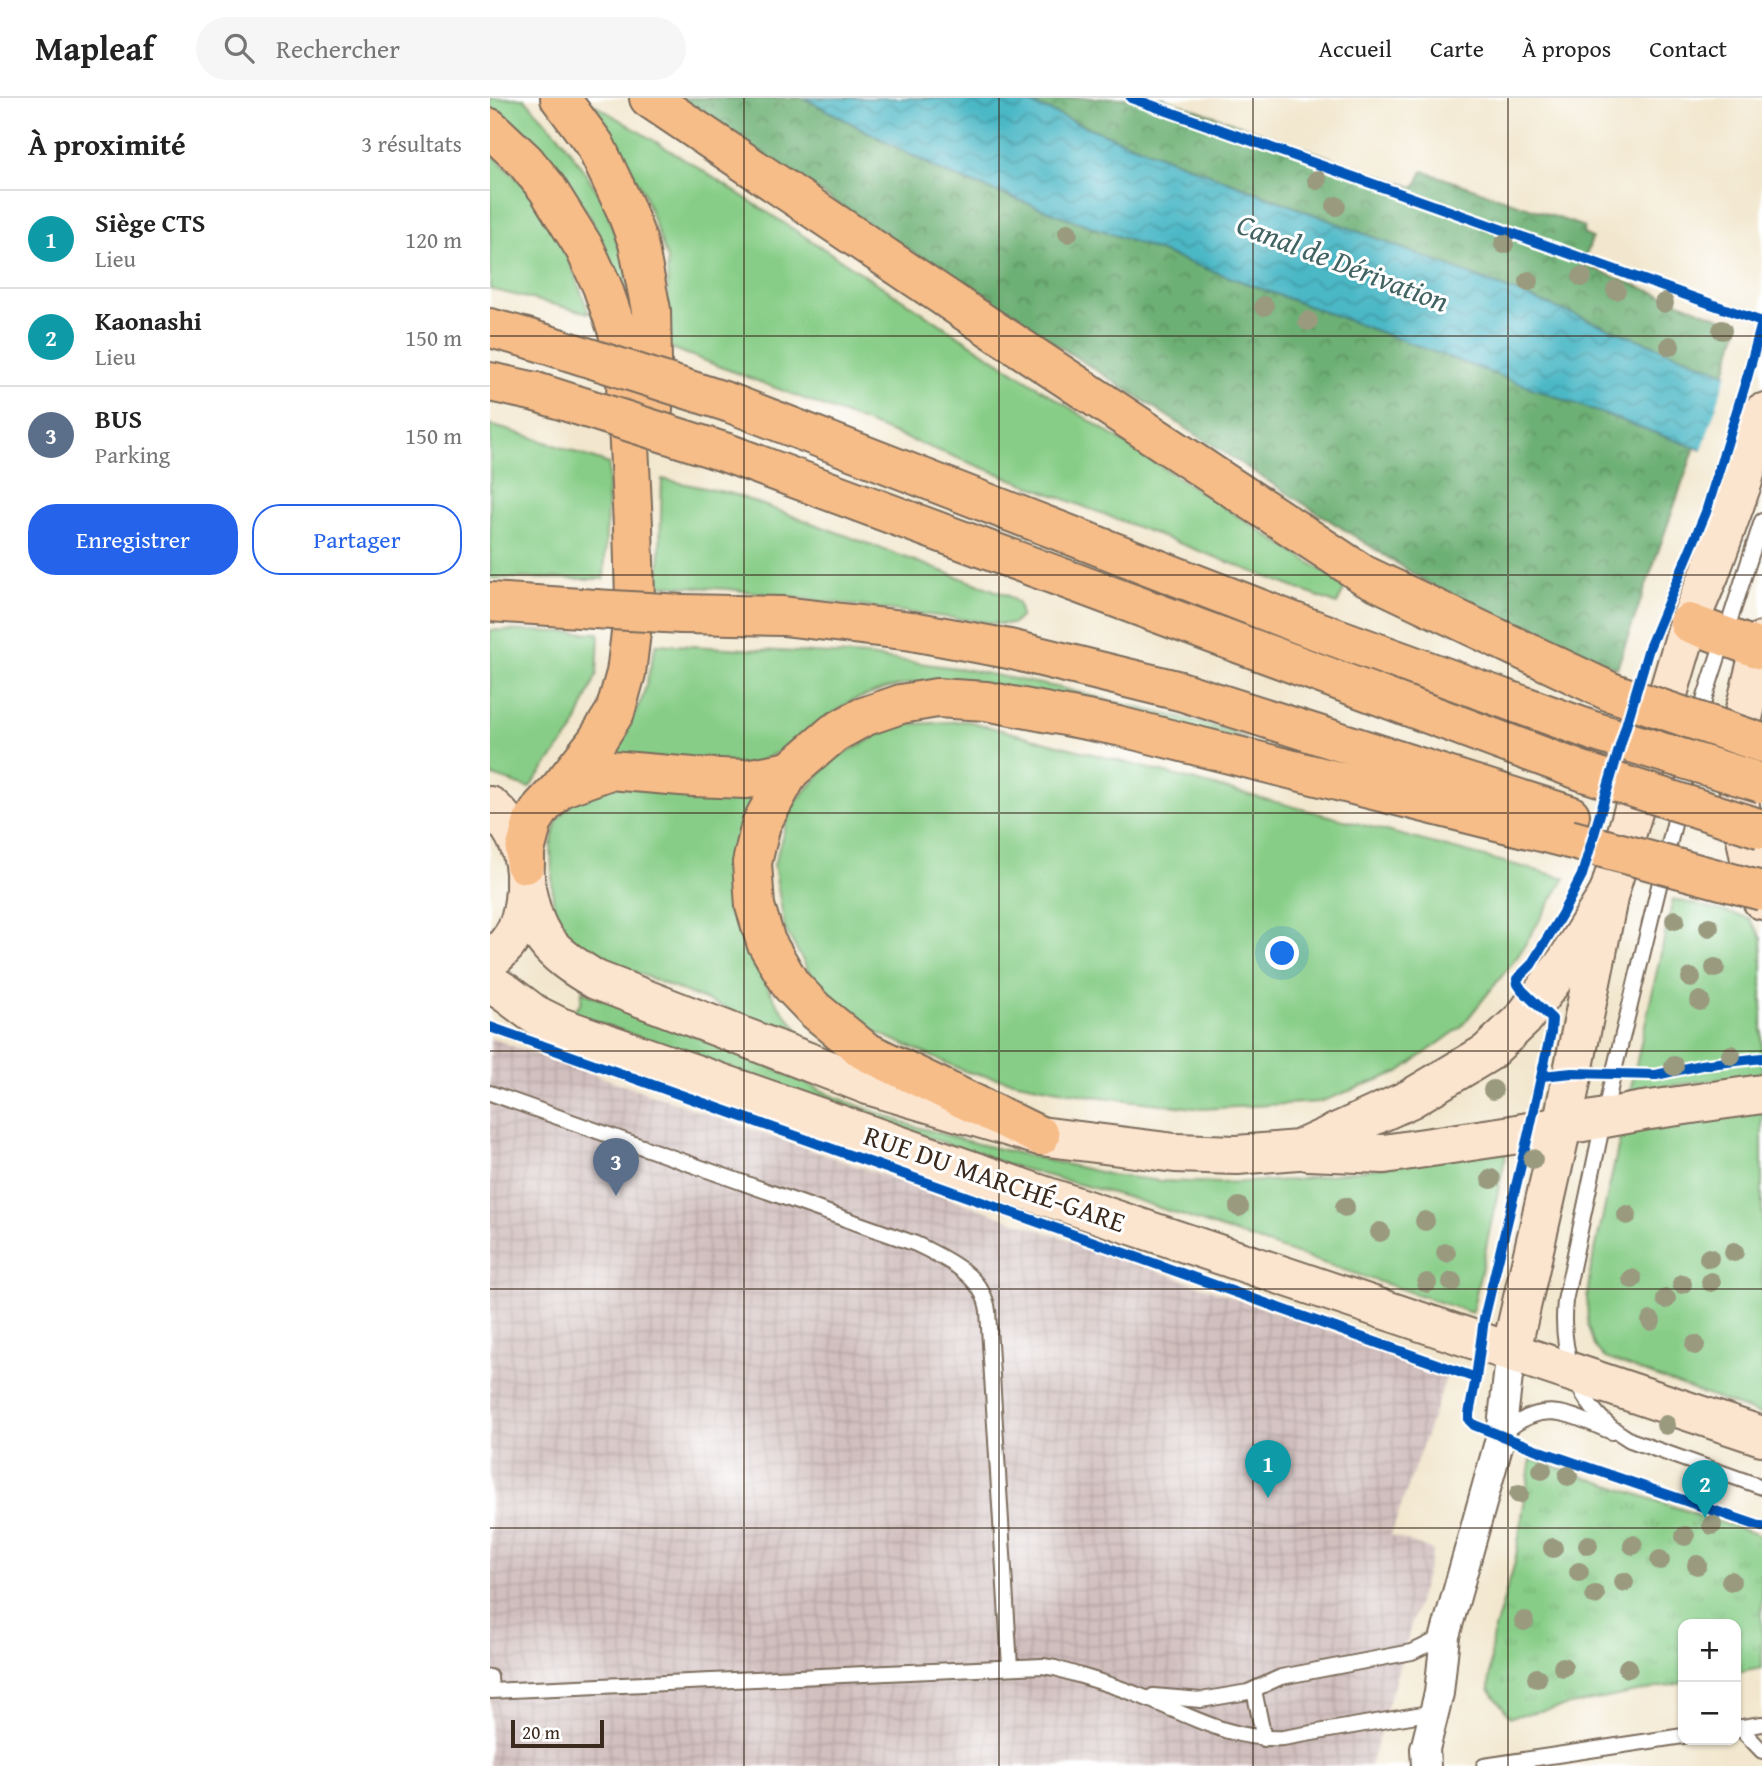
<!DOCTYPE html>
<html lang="fr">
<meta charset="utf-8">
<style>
:root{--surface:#fff;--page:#f6f6f6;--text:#222;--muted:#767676;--line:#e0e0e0;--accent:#2563eb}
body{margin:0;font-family:"Gentium Book Plus",serif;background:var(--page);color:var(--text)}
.controls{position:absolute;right:21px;bottom:21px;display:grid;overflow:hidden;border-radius:14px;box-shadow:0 2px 5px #0004}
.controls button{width:63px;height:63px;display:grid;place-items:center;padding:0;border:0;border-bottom:2px solid var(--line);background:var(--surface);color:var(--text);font:35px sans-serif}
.scale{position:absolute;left:21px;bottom:18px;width:93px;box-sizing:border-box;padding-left:7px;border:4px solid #3b2a1e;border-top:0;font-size:19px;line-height:24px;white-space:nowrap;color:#3b2a1e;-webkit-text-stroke:5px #fff;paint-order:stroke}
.you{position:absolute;left:793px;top:856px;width:24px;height:24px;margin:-18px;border:5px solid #fff;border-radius:50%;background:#1a73e8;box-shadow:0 0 0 10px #1a73e833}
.badge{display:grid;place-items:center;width:46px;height:46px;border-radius:50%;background:var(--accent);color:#fff;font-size:23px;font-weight:700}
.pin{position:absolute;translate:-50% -58px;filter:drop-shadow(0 2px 4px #0008)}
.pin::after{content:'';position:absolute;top:37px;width:24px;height:21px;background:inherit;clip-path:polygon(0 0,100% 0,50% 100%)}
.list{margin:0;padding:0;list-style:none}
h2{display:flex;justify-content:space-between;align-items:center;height:91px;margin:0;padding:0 28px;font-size:30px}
h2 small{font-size:23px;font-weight:400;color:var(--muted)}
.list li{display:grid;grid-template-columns:46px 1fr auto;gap:21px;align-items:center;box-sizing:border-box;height:98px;padding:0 28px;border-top:2px solid var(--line)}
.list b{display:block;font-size:26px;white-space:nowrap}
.list p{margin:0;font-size:23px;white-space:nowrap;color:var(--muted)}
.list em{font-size:23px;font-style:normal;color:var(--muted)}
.actions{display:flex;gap:14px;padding:21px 28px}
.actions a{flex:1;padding:16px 0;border:2px solid var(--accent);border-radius:28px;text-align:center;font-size:24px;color:var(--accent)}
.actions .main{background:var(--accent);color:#fff}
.icon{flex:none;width:38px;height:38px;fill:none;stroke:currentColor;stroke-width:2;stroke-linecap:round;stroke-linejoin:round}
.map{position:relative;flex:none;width:1272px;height:1668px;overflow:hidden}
header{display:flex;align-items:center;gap:42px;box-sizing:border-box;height:98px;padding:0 35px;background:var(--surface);border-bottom:2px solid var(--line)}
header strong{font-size:33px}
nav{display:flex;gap:38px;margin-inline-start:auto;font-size:24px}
.search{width:490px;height:63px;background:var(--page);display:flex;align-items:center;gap:18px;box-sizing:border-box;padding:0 24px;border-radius:38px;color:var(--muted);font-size:26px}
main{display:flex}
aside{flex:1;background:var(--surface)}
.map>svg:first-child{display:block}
</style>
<header>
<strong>Mapleaf</strong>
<div class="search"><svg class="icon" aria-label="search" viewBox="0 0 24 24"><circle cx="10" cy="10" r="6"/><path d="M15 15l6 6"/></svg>Rechercher</div>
<nav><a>Accueil</a><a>Carte</a><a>À propos</a><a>Contact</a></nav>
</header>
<main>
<aside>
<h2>À proximité<small>3 résultats</small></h2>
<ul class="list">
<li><span class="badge" style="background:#0f9aa8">1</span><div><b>Siège CTS</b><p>Lieu</p></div><em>120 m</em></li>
<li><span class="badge" style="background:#0f9aa8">2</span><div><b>Kaonashi</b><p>Lieu</p></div><em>150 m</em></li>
<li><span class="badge" style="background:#5c6f8a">3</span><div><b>BUS</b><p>Parking</p></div><em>150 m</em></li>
</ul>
<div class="actions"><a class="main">Enregistrer</a><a>Partager</a></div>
</aside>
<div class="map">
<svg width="1272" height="1668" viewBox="0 0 1272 1668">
<defs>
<pattern id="industrial-grid" width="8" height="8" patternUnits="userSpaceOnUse" patternTransform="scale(1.75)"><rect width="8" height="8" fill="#d1bfbe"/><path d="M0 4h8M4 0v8" fill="none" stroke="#b4a4a3"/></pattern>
<pattern id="forest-crowns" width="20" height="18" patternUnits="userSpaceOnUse" patternTransform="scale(1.75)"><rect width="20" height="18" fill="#6db074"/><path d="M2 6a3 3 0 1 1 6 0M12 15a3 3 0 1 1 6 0" fill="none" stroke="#5b8f5f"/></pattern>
<pattern id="park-tufts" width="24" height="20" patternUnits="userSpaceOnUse" patternTransform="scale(1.75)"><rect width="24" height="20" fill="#87cd87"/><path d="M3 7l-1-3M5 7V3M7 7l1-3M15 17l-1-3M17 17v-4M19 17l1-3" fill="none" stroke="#75b074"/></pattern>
<pattern id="water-waves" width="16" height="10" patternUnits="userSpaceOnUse" patternTransform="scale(1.75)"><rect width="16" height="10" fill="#4bb8c6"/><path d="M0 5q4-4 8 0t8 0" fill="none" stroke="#4096a0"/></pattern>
</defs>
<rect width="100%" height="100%" fill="#fff"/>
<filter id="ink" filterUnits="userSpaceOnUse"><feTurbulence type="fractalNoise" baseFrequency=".0143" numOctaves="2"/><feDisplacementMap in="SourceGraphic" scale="14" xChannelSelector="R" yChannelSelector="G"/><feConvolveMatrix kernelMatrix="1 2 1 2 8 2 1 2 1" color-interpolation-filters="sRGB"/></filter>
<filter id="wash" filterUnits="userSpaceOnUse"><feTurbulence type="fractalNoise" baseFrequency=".00686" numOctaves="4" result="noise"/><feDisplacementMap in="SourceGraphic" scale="28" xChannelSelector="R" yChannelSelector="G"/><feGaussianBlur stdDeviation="1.57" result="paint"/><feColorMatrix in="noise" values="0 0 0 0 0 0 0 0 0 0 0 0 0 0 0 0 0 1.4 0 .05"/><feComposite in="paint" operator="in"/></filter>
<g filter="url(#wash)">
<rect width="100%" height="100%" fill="#f2e7ce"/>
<polygon fill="url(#industrial-grid)" points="0,940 958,1274 901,1437 943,1453 880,1668 0,1668"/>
<g fill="#87cd87" stroke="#617c52" stroke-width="2">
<polygon points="0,0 34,0 71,40 113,101 136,169 139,216 100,118 38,36 0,8"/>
<polygon points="94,0 204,67 856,488 847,506 179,249 177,161 153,93 124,44"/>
<polygon points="0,54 37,91 76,154 99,215 0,191"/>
<polygon points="0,327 38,338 119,366 114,481 0,480"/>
<polygon points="172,381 243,396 517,497 528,505 531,518 523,526 509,526 238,491 169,487"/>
<polygon points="0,532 109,535 107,576 83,633 39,690 0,677"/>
<polygon points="166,546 376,558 474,571 571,590 737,632 757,641 427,584 395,591 361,603 290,653 262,667 127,658 125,651 153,599"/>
<polygon points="477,623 1075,780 1028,858 971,929 909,974 830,1004 712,1011 594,997 477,974 372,928 326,886 295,831 284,767 301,709 344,661 406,627"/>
<polygon points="126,688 259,697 264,700 255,840 269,875 288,907 307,930 306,936 300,936 110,860 86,845 70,826 63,806 61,747 67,722 84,703"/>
<polygon points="1183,801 1259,820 1272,840 1272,977 1216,983 1140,994"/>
<polygon points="92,893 275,966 345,999 423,1028 488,1046 622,1077 672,1083 730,1085 804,1082 1017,1051 982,1215 640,1100 518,1067 80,915 91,905"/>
<polygon points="1272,1012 1272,1317 1115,1260 1104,1248 1098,1228 1097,1201 1100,1175 1132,1032"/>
</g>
<g fill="url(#forest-crowns)" stroke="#546d49" stroke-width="2">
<polygon points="184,0 314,0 455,75 1205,349 1127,570 971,506 778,383"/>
<polygon points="529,0 674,0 925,90 933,73 1094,129 1093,136 1102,140 1093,167 1249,227 1235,275 597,29"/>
</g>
<polygon fill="url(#park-tufts)" stroke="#617c52" stroke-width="2" points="1041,1361 1272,1438 1272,1570 1246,1575 1246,1526 1193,1526 1193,1585 1020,1619 999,1591 1002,1541 1025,1464"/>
<polygon fill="url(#water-waves)" stroke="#437172" stroke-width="2" points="314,0 529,0 597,29 1272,289 1272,374 455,75"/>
<polygon fill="#f2e7ce" points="1238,273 1272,285 1272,377 1211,355"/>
</g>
<g filter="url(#ink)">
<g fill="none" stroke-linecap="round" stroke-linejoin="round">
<defs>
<g id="service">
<path d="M1272,423L1215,599L1123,977L1075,1203C1070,1249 1084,1299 1121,1329C1127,1334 1134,1338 1140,1342L1272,1389"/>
<path d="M0,995L426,1146C455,1160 494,1178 498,1213L520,1569"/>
<path d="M1013,1336C1053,1299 1080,1317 1122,1334"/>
<path d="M0,1579L1,1593L553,1568L565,1570C593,1579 621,1586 648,1597C695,1615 740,1643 793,1640L944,1614"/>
<polyline points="764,1592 774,1641"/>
<polyline points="663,1598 711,1602 758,1594 791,1579 922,1554 955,1538"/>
<polyline points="1246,1630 1272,1626"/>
<polyline points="1250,1630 1272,1653"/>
<polyline points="994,1668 1193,1638"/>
</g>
<polyline id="minor" points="936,1668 935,1651 949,1595 955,1538 1011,1337 1021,1253"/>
<g id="secondary">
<polyline points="1272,543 1250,632 1249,703 1265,787 1272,802"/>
<path d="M0,708C27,730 37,757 35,791C33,823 26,842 0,862"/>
<path d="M35,783C43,838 59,854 106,882L378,987L550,1038L685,1055L747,1057L808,1052L920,1001L997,955L1033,921L1076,864L1119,795"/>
<polyline points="0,885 16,895 44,916 70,929 540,1093 1272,1338"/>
<polyline points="817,1053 894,1056 1022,1037 1153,1013 1272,996"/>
<polyline points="1021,1253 1072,1028 1119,795 1199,525 1220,475 1253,383 1272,315"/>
</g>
<g id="trunk">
<polyline points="70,0 105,47 135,110 148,145 161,212 163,312"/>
<polyline points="159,0 496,227 874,477 1121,594"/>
<polyline points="0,30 35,63 57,90 95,151 112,188 128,234 136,286 143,428 145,502 136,575 125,614 106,644 70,690 52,709 43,723 35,753 35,766"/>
<polyline points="0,230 37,240"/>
<polyline points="0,284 46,294"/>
<polyline points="240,305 817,529 1106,634"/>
<polyline points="237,355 1097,675"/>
<polyline points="0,504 105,511"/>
<polyline points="192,516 293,518 422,533 519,551 690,593 1080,717"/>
<polyline points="1199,525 1272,552"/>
<polyline points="70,690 120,672 203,679 256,681 300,673"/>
<polyline points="550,1038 375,953 325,912 301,887 276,844 265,808 262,765 271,726 300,673 344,635 373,619 411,606 447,600 496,603 628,628 1079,741"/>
</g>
</defs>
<use href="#service" stroke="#7b6c5c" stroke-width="18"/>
<use href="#minor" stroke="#7b6c5c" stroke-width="32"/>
<use href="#secondary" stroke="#7b6c5c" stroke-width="42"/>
<use href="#trunk" stroke="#7b6c5c" stroke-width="42"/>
<use href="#service" stroke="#fff" stroke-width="14"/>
<use href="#minor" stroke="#fff" stroke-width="28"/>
<use href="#secondary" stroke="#fce5cf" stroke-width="38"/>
<use href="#trunk" stroke="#f7bd88" stroke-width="38"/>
<defs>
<g id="trunk-bridge">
<polyline points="37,240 240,305"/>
<polyline points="46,294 237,355"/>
<polyline points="105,511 192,516"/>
<polyline points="1121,594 1272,645"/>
<polyline points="1106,634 1272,685"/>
<polyline points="1097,675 1272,731"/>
<polyline points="1079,741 1272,793"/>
</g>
</defs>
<use href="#trunk-bridge" stroke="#7b6c5c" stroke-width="42" stroke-linecap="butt"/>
<use href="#trunk-bridge" stroke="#f7bd88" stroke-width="38"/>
<defs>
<g id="cycleway">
<polyline points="641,0 1272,224"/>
<polyline points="1272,225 1257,280 1216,414 1159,550 1092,777 1072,816 1041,867 1027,881 1028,886 1032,892 1062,921 1061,934 1039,1034 994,1221 986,1280 979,1316 979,1322 984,1327 1050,1353 1272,1429"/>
<polyline points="0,929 986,1280"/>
<polyline points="1052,978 1082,975 1166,977 1211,967 1272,960"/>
</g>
</defs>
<use href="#cycleway" stroke="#fff" stroke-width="15"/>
<use href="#cycleway" stroke="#0057b8" stroke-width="10"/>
</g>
<g fill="#9a9a7f">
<circle cx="827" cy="82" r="10"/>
<circle cx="846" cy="108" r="10"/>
<circle cx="578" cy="135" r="10"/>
<circle cx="1014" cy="146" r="10"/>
<circle cx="1092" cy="179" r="10"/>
<circle cx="1039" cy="183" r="10"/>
<circle cx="1126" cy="192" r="10"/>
<circle cx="1174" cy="205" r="10"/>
<circle cx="774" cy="208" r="10"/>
<circle cx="818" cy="223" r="10"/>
<circle cx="1232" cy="232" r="10"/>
<circle cx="1180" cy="248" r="10"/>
<circle cx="1185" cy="822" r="10"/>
<circle cx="1219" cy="829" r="10"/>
<circle cx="1225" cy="870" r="10"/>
<circle cx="1201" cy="880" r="10"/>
<circle cx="1210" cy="903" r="10"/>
<circle cx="1241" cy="957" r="10"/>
<circle cx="1184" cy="968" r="10"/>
<circle cx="1003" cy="992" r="10"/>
<circle cx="1043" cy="1061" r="10"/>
<circle cx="1001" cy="1081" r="10"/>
<circle cx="749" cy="1109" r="10"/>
<circle cx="855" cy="1109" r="10"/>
<circle cx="1137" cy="1117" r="10"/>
<circle cx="935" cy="1123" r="10"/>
<circle cx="890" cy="1134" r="10"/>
<circle cx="1244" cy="1154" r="10"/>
<circle cx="956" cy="1155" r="10"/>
<circle cx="1219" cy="1160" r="10"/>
<circle cx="1142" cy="1181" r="10"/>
<circle cx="962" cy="1184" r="10"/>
<circle cx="1221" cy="1184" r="10"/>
<circle cx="937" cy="1185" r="10"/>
<circle cx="1192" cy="1186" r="10"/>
<circle cx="1176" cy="1201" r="10"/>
<circle cx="1161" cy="1223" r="10"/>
<circle cx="1205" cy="1247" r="10"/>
<circle cx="1176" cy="1327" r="10"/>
<circle cx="1052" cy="1372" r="10"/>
<circle cx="1078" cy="1378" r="10"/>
<circle cx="1216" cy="1393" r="10"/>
<circle cx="1029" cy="1396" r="10"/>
<circle cx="1222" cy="1427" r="10"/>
<circle cx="1195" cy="1438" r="10"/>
<circle cx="1098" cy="1447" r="10"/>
<circle cx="1143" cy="1447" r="10"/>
<circle cx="1063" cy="1450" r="10"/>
<circle cx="1170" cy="1462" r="10"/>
<circle cx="1207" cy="1467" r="10"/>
<circle cx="1089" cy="1474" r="10"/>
<circle cx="1241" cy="1483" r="10"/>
<circle cx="1134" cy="1484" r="10"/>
<circle cx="1105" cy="1497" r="10"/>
<circle cx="1034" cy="1523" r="10"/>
<circle cx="1073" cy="1569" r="10"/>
<circle cx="1138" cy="1570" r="10"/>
<circle cx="1047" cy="1580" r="10"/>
</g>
</g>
<path fill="none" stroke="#3b2a1e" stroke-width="2" stroke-opacity="0.55" d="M254,0V1668M509,0V1668M763,0V1668M1018,0V1668M0,238H1272M0,477H1272M0,715H1272M0,953H1272M0,1191H1272M0,1430H1272"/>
<g text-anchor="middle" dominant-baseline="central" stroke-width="6" stroke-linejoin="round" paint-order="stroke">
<g font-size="28" fill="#3b2a1e" stroke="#fff">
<text transform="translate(505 1080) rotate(19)">RUE DU MARCHÉ-GARE</text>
</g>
<g font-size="30" font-style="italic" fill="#416361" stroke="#fff">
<text transform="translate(853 164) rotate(21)">Canal de Dérivation</text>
</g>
</g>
</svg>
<div class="controls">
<button>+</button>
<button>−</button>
</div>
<div class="scale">20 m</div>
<div class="you"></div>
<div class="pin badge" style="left:778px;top:1400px;background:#0f9aa8">1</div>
<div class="pin badge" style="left:1215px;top:1420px;background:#0f9aa8">2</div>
<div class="pin badge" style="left:126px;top:1098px;background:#5c6f8a">3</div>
</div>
</main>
